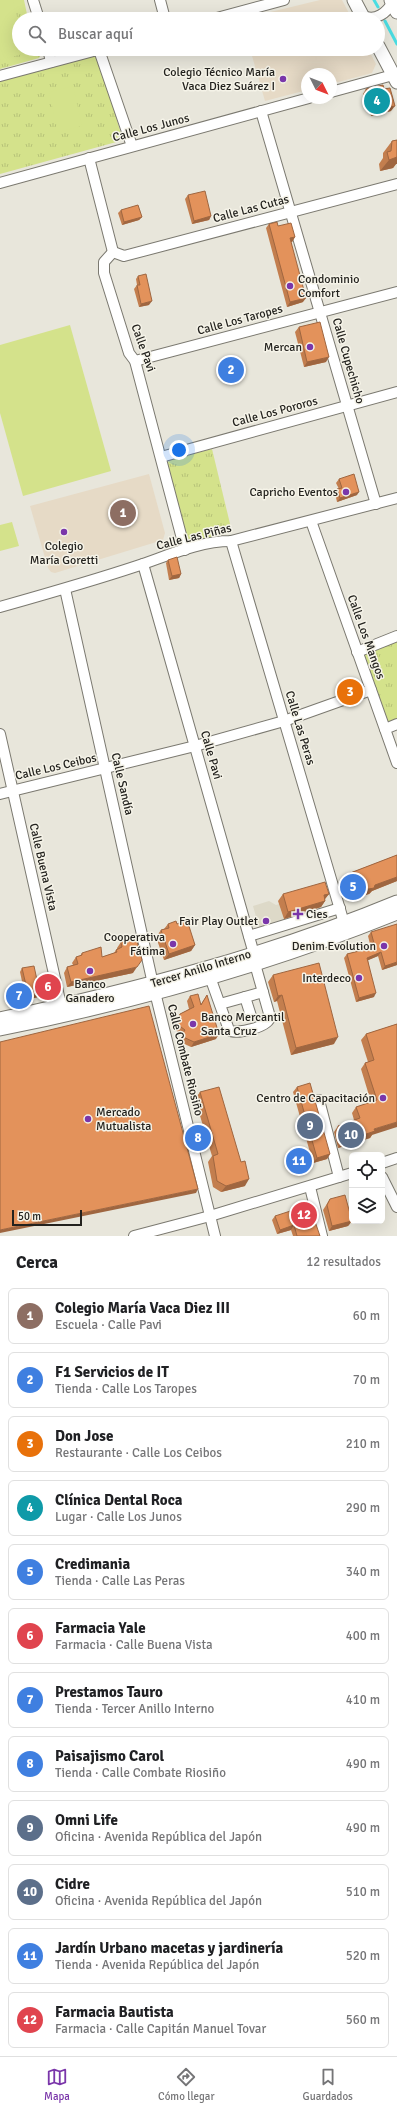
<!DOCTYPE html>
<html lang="es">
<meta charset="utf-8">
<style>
:root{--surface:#fff;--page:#f6f6f6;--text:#202124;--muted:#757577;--line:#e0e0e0;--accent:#7a36aa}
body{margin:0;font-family:Signika,sans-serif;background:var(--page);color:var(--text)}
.controls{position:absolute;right:12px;bottom:12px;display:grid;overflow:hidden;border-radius:6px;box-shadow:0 4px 16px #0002}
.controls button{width:36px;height:36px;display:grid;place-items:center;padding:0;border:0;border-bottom:1px solid var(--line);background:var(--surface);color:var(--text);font:20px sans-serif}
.compass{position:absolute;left:301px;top:68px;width:36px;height:36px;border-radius:50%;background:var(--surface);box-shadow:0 4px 16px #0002;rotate:132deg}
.scale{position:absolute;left:12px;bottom:10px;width:70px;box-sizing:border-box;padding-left:4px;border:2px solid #23221e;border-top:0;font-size:11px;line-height:14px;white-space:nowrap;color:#23221e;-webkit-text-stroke:3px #f5f3e8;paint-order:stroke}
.you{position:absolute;left:179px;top:450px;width:14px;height:14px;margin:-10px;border:3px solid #fff;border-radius:50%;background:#1a73e8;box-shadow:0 0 0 6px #1a73e833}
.badge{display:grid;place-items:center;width:26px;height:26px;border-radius:50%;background:var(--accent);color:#fff;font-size:13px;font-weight:700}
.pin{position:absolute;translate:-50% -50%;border:2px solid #fff;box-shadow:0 1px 4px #0006}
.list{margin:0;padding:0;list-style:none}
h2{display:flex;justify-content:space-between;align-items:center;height:52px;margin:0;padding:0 16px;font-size:17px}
h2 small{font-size:13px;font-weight:400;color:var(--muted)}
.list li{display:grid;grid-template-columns:26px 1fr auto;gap:12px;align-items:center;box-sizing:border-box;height:56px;margin:0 8px 8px;padding:0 8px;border:1px solid var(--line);border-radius:6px}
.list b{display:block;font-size:15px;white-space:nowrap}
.list p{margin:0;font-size:13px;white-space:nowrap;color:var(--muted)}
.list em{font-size:13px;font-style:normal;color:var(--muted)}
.icon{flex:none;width:22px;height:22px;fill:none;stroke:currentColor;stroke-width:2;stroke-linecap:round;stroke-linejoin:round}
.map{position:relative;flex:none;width:397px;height:1236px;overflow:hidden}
.search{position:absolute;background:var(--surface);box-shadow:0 4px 16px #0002;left:12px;right:12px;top:12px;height:44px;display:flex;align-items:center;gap:10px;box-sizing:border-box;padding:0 14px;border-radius:22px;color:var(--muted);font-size:15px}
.sheet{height:820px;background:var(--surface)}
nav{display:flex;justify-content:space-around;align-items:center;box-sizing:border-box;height:56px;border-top:1px solid var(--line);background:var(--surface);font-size:11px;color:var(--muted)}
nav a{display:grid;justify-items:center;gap:2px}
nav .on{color:var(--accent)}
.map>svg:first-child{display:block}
</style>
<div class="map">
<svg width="397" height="1236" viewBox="0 0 397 1236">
<defs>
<pattern id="grass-tufts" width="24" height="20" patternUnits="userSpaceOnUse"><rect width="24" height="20" fill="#d4e28b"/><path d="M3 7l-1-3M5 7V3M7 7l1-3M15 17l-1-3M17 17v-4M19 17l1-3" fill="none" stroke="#b6c278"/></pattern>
</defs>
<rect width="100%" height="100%" fill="#e8e6db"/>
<polygon fill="#ddd9c8" points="269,901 276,905 279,904 285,921 260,931 253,906"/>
<g fill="#e6dac6">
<polygon points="320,0 342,0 352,19 242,19"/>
<polygon points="250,49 368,49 376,64 372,73 331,84 331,74 307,74 307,90 265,101"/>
<polygon points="149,474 165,533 163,540 55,573 51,572 48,568 30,506"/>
</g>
<g fill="url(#grass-tufts)">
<polygon points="0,0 24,0 28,19 19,19 19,49 41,49 42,53 39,58 0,69"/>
<polygon points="91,54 99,60 122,137 120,141 0,174 0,79"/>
<polygon points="212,449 232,532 193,542 188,540 167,463 170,460"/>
<polygon points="397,640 397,721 388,725 360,655"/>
</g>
<g fill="#d4e28b">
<polygon points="0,0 13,0 19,25 19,49 25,49 26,53 0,60"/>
<polygon points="73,86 82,126 58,132 49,92"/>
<polygon points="70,325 111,471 23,496 0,413 0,345"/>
<polygon points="12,522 19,546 0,551 0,525"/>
</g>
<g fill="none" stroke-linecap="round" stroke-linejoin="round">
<g stroke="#4adde2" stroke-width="3">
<polyline points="374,0 378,7"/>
<polyline points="385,21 397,44"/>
</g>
<defs>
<g id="minor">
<polyline points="33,0 39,19"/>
<polyline points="160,0 165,19"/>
<path d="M362,15C375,23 388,12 394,0"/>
<polyline points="213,19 284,0"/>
<polyline points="48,49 51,62"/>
<polyline points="99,50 132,146"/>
<polyline points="0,76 101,49"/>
<polyline points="331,92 393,75"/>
<polyline points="261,111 376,504"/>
<polyline points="89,158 113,252"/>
<polyline points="0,183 309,98"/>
<polyline points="113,252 104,262 104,273 129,353 135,361 185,550"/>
<polyline points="113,252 124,256 397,184"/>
<polyline points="135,361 397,292"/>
<polyline points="161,457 397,392"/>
<polyline points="311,521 397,763"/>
<polyline points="231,541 344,923"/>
<polyline points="143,564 254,954"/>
<polyline points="65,589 153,984 215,1236"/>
<path d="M0,607C46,594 92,581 137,566C167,556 199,541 231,541L397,498"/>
<polyline points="357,652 397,636"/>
<polyline points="385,729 397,724"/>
<polyline points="0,734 61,1005"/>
<polyline points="0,794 195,746 284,721 371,690"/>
<polyline points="249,936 340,908"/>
<path d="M210,977L229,1030C236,1035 269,1027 270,1017L255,964"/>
<polyline points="245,997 251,1016"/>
<polyline points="220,1004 263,992"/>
<polyline points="319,1100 339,1177"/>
<polyline points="382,1163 397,1158"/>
<polyline points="382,1177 397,1207"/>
<polyline points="310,1187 322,1236"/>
<polyline points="134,1236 210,1216 352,1173"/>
</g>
<g id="major">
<polyline points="354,0 364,19"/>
<polyline points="391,0 397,12"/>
<polyline points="378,46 397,82"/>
<path d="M0,1019C135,990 269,955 397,902"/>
<path d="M0,1029C135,1002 269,965 397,913"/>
</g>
</defs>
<use href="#minor" stroke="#7b7970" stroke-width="12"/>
<use href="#major" stroke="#7b7970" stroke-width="15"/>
<use href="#minor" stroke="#fff" stroke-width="10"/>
<use href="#major" stroke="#fff" stroke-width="13"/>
</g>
<g fill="#c37e4e">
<polygon points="366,89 384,89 391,111 371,116 369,107 366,108 363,94"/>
<polygon points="397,140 397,164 396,164 393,168 380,171 379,164 383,158 383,153 392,141"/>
<polygon points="188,195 211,216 209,220 192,224 185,199"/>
<polygon points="121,210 142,217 139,220 122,225 118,213"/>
<polygon points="269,224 278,226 295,237 292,242 291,242 303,302 287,307 266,228"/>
<polygon points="138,276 149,305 139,307 134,289 137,285 136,279"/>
<polygon points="299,327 326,362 304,367 295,332"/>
<polygon points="339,479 357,495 337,502 335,493 337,489 339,489 336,483"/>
<polygon points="168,560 181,574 179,578 169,580 166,563"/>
<polygon points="397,855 397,881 372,891 369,894 353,898 346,894 341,881 345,875"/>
<polygon points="283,894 329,894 325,899 325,901 321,907 284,919 278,901"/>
<polygon points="168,924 177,924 195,945 191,951 164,960 156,937 161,930 164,929"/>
<polygon points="371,932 397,965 382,970 378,956 368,960 374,997 356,1002 344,958 347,954 371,948 368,936"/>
<polygon points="121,942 133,973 67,987 64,973 67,967 73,965 72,963 76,957 80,956 82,953 102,957 114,953 116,950 117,949 117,948"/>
<polygon points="22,968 40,994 38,997 15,1003 12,991 15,988 23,986 20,972"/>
<polygon points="273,975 334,1044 291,1055 277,1001 274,1002 268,982"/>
<polygon points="207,995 216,1039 191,1047 178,1041 182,1035 174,1029 177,1019 180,1014 189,1009 187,1001 190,996 201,1004"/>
<polygon points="397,1024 372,1135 370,1138 338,1148 334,1132 338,1126 354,1120 352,1113 356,1107 371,1102 361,1069 365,1063 368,1062 361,1040 366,1034"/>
<polygon points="297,1087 330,1154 327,1159 313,1163 293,1092"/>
<polygon points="200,1092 245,1186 221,1192 213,1187 208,1162 212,1156 195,1099"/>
<polygon points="330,1199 352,1221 348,1226 329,1231 323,1210"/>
<polygon points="275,1216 320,1236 293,1236 291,1230 277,1234 272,1220"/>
</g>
<g fill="#9f6640">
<polygon points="373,102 369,107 366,108 370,103"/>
<polygon points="395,106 391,111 371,116 375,111"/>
<polygon points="397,157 397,164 396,164 393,168 380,171 389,160"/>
<polygon points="211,216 209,220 192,224 194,221"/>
<polygon points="142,217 139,220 122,225 124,222"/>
<polygon points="295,237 292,242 287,243 290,238"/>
<polygon points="306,298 303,302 287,307 290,302"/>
<polygon points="152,301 149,305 139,307 141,304"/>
<polygon points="329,357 326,362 304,367 307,362"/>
<polygon points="359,492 357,495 337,502 340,498"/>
<polygon points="181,574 179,578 169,580 172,576"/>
<polygon points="397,877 397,881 372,891 369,894 353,898 358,891"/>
<polygon points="329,894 324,900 324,895"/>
<polygon points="325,901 321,907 284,919 288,912"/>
<polygon points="195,945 191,951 164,960 169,954"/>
<polygon points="381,952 378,956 364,962 367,958"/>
<polygon points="397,962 397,965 382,970 385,966"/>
<polygon points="137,967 133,973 67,987 71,982"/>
<polygon points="376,993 374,997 356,1002 359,998"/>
<polygon points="40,994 38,997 15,1003 17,999"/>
<polygon points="282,995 277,1001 274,1002 278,996"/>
<polygon points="219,1034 216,1039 191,1047 194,1042"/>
<polygon points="338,1037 334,1044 291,1055 296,1048"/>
<polygon points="397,1122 397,1127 372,1135 370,1138 338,1148 343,1142 374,1129"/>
<polygon points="330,1154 327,1159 313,1163 317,1158"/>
<polygon points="249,1179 245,1186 221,1192 226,1186"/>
<polygon points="198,1189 196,1193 0,1233 0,1230"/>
<polygon points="352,1221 348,1226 329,1231 332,1226"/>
<polygon points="294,1225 291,1230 277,1234 280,1230"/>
</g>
<g fill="#e3925b" stroke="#9f6640">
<polygon points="383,85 384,89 390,88 395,106 375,111 373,102 370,103 366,89"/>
<polygon points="397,140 397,157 389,160 387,152 391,151 392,141"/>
<polygon points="205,191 211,216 194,221 188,195"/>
<polygon points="138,205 142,217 124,222 121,210"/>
<polygon points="277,222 278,226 291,223 295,237 290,238 306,298 290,302 269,224"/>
<polygon points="146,274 152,301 141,304 137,285 140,285 138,276"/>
<polygon points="320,322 329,357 307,362 299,327"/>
<polygon points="354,474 359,492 340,498 337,489 342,488 339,479"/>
<polygon points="177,557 181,574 172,576 168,560"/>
<polygon points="397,855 397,877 375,885 374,888 358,891 350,887 345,875"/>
<polygon points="325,882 329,894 324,895 325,901 288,912 283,894"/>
<polygon points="187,920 195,945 169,954 161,930 169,928 168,924 176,921 177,924"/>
<polygon points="397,924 397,962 385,966 381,952 367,958 376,993 359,998 347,954 375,947 371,932"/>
<polygon points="136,938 142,960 137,967 71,982 67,967 78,964 76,957 82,955 82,953 101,947 102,957 117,952 116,950 122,947 121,942"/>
<polygon points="319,963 338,1037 296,1048 282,995 278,996 273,975"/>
<polygon points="34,966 40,994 17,999 15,988 26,985 22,968"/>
<polygon points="198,994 201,1005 207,995 219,1034 194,1042 181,1036 185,1030 177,1024 180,1014 194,1007 190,996"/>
<polygon points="149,1006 198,1189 0,1230 0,1042"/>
<polygon points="397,1024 397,1122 374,1129 375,1131 343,1142 338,1126 360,1118 356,1107 377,1100 365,1063 374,1060 366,1034"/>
<polygon points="310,1083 330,1154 317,1158 297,1087"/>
<polygon points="219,1087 241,1162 245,1161 249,1179 226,1186 217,1181 213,1156 218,1154 200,1092"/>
<polygon points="345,1195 352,1221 332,1226 327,1205 330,1199"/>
<polygon points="306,1206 311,1210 320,1236 297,1236 294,1225 280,1230 275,1216"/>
</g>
<g fill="#7a36aa" stroke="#f5f3e8" stroke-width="1.5">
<circle cx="283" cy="79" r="4"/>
<circle cx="290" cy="286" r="4"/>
<circle cx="310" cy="347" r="4"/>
<circle cx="346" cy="492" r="4"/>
<circle cx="64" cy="532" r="4"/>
<path d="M296 908h4v4h4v4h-4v4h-4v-4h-4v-4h4z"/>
<circle cx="266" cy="921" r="4"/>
<circle cx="173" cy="944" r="4"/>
<circle cx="384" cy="946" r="4"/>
<circle cx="90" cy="971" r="4"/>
<circle cx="359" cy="978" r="4"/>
<circle cx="193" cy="1024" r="4"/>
<circle cx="383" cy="1098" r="4"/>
<circle cx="88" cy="1119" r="4"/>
</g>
<g text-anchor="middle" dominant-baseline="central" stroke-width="3" stroke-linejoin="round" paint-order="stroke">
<g font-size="12" fill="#23221e" stroke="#f5f3e8" text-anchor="end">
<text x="275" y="72">Colegio Técnico María<tspan x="275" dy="14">Vaca Diez Suárez I</tspan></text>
<text x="298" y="279" text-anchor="start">Condominio<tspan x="298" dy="14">Comfort</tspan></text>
<text x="302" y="347">Mercan</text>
<text x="338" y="492">Capricho Eventos</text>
<text x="64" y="546" text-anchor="middle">Colegio<tspan x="64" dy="14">María Goretti</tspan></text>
<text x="306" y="914" text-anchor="start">Cies</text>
<text x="258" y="921">Fair Play Outlet</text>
<text x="165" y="937">Cooperativa<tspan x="165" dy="14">Fátima</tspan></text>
<text x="376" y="946">Denim Evolution</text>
<text x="351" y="978">Interdeco</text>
<text x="90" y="984" text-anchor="middle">Banco<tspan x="90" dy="14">Ganadero</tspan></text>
<text x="201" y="1017" text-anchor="start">Banco Mercantil<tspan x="201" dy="14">Santa Cruz</tspan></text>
<text x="375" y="1098">Centro de Capacitación</text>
<text x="96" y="1112" text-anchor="start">Mercado<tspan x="96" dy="14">Mutualista</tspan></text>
</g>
<g font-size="12" fill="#23221e" stroke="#f5f3e8">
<text transform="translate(151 128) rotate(-15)">Calle Los Junos</text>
<text transform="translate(251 209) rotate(-15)">Calle Las Cutas</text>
<text transform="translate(240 320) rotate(-15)">Calle Los Taropes</text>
<text transform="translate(143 348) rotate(70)">Calle Pavi</text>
<text transform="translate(348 361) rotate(74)">Calle Cupechicho</text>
<text transform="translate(275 412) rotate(-15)">Calle Los Pororos</text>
<text transform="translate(194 537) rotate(-14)">Calle Las Piñas</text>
<text transform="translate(366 637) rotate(70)">Calle Los Mangos</text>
<text transform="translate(300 728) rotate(73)">Calle Las Peras</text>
<text transform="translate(211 755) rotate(74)">Calle Pavi</text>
<text transform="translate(56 767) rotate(-13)">Calle Los Ceibos</text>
<text transform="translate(122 784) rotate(77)">Calle Sandía</text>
<text transform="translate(43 867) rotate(77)">Calle Buena Vista</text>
<text transform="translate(201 969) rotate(-17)">Tercer Anillo Interno</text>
<text transform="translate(185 1060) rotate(76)">Calle Combate Riosiño</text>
</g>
</g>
</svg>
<div class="controls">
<button><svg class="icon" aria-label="locate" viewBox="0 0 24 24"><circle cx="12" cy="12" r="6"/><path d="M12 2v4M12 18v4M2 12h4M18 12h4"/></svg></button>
<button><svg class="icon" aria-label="layers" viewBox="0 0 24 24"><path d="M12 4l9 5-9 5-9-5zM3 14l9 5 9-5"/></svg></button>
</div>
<svg class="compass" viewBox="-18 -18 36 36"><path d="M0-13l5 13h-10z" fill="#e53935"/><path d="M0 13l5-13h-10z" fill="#757577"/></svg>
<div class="scale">50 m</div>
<div class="you"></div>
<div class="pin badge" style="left:123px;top:513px;background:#8d6e63">1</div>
<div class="pin badge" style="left:231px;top:370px;background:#3f7fe0">2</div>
<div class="pin badge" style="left:350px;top:692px;background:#e8710a">3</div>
<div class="pin badge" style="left:377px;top:101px;background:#0f9aa8">4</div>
<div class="pin badge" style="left:353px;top:887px;background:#3f7fe0">5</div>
<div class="pin badge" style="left:48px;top:987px;background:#e0444e">6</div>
<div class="pin badge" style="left:19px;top:996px;background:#3f7fe0">7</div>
<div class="pin badge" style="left:198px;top:1138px;background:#3f7fe0">8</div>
<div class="pin badge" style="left:310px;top:1126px;background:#5c6f8a">9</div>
<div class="pin badge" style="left:351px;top:1135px;background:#5c6f8a">10</div>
<div class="pin badge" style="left:299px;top:1161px;background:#3f7fe0">11</div>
<div class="pin badge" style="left:304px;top:1215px;background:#e0444e">12</div>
<div class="search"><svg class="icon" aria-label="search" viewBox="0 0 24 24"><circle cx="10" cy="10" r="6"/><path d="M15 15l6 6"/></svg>Buscar aquí</div>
</div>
<section class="sheet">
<h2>Cerca<small>12 resultados</small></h2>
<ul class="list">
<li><span class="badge" style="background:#8d6e63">1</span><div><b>Colegio María Vaca Diez III</b><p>Escuela · Calle Pavi</p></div><em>60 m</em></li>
<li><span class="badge" style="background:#3f7fe0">2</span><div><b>F1 Servicios de IT</b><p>Tienda · Calle Los Taropes</p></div><em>70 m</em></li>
<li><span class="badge" style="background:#e8710a">3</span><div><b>Don Jose</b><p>Restaurante · Calle Los Ceibos</p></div><em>210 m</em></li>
<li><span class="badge" style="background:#0f9aa8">4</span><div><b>Clínica Dental Roca</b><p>Lugar · Calle Los Junos</p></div><em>290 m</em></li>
<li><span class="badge" style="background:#3f7fe0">5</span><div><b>Credimania</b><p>Tienda · Calle Las Peras</p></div><em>340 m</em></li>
<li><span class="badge" style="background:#e0444e">6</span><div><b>Farmacia Yale</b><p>Farmacia · Calle Buena Vista</p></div><em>400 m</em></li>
<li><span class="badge" style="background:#3f7fe0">7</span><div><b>Prestamos Tauro</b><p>Tienda · Tercer Anillo Interno</p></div><em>410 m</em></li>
<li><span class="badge" style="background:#3f7fe0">8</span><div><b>Paisajismo Carol</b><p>Tienda · Calle Combate Riosiño</p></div><em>490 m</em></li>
<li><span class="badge" style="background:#5c6f8a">9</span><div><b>Omni Life</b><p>Oficina · Avenida República del Japón</p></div><em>490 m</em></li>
<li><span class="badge" style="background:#5c6f8a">10</span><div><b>Cidre</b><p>Oficina · Avenida República del Japón</p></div><em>510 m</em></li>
<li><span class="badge" style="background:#3f7fe0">11</span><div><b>Jardín Urbano macetas y jardinería</b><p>Tienda · Avenida República del Japón</p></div><em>520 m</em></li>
<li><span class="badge" style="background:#e0444e">12</span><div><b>Farmacia Bautista</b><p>Farmacia · Calle Capitán Manuel Tovar</p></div><em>560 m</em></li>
</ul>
</section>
<nav>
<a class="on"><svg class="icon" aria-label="map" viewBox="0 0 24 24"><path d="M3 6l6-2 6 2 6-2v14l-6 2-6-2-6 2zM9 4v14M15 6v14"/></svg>Mapa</a>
<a><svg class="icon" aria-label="directions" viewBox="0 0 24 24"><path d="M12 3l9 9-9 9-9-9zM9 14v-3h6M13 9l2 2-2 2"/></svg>Cómo llegar</a>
<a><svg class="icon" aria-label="saved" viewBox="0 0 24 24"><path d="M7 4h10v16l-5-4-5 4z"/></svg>Guardados</a>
</nav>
